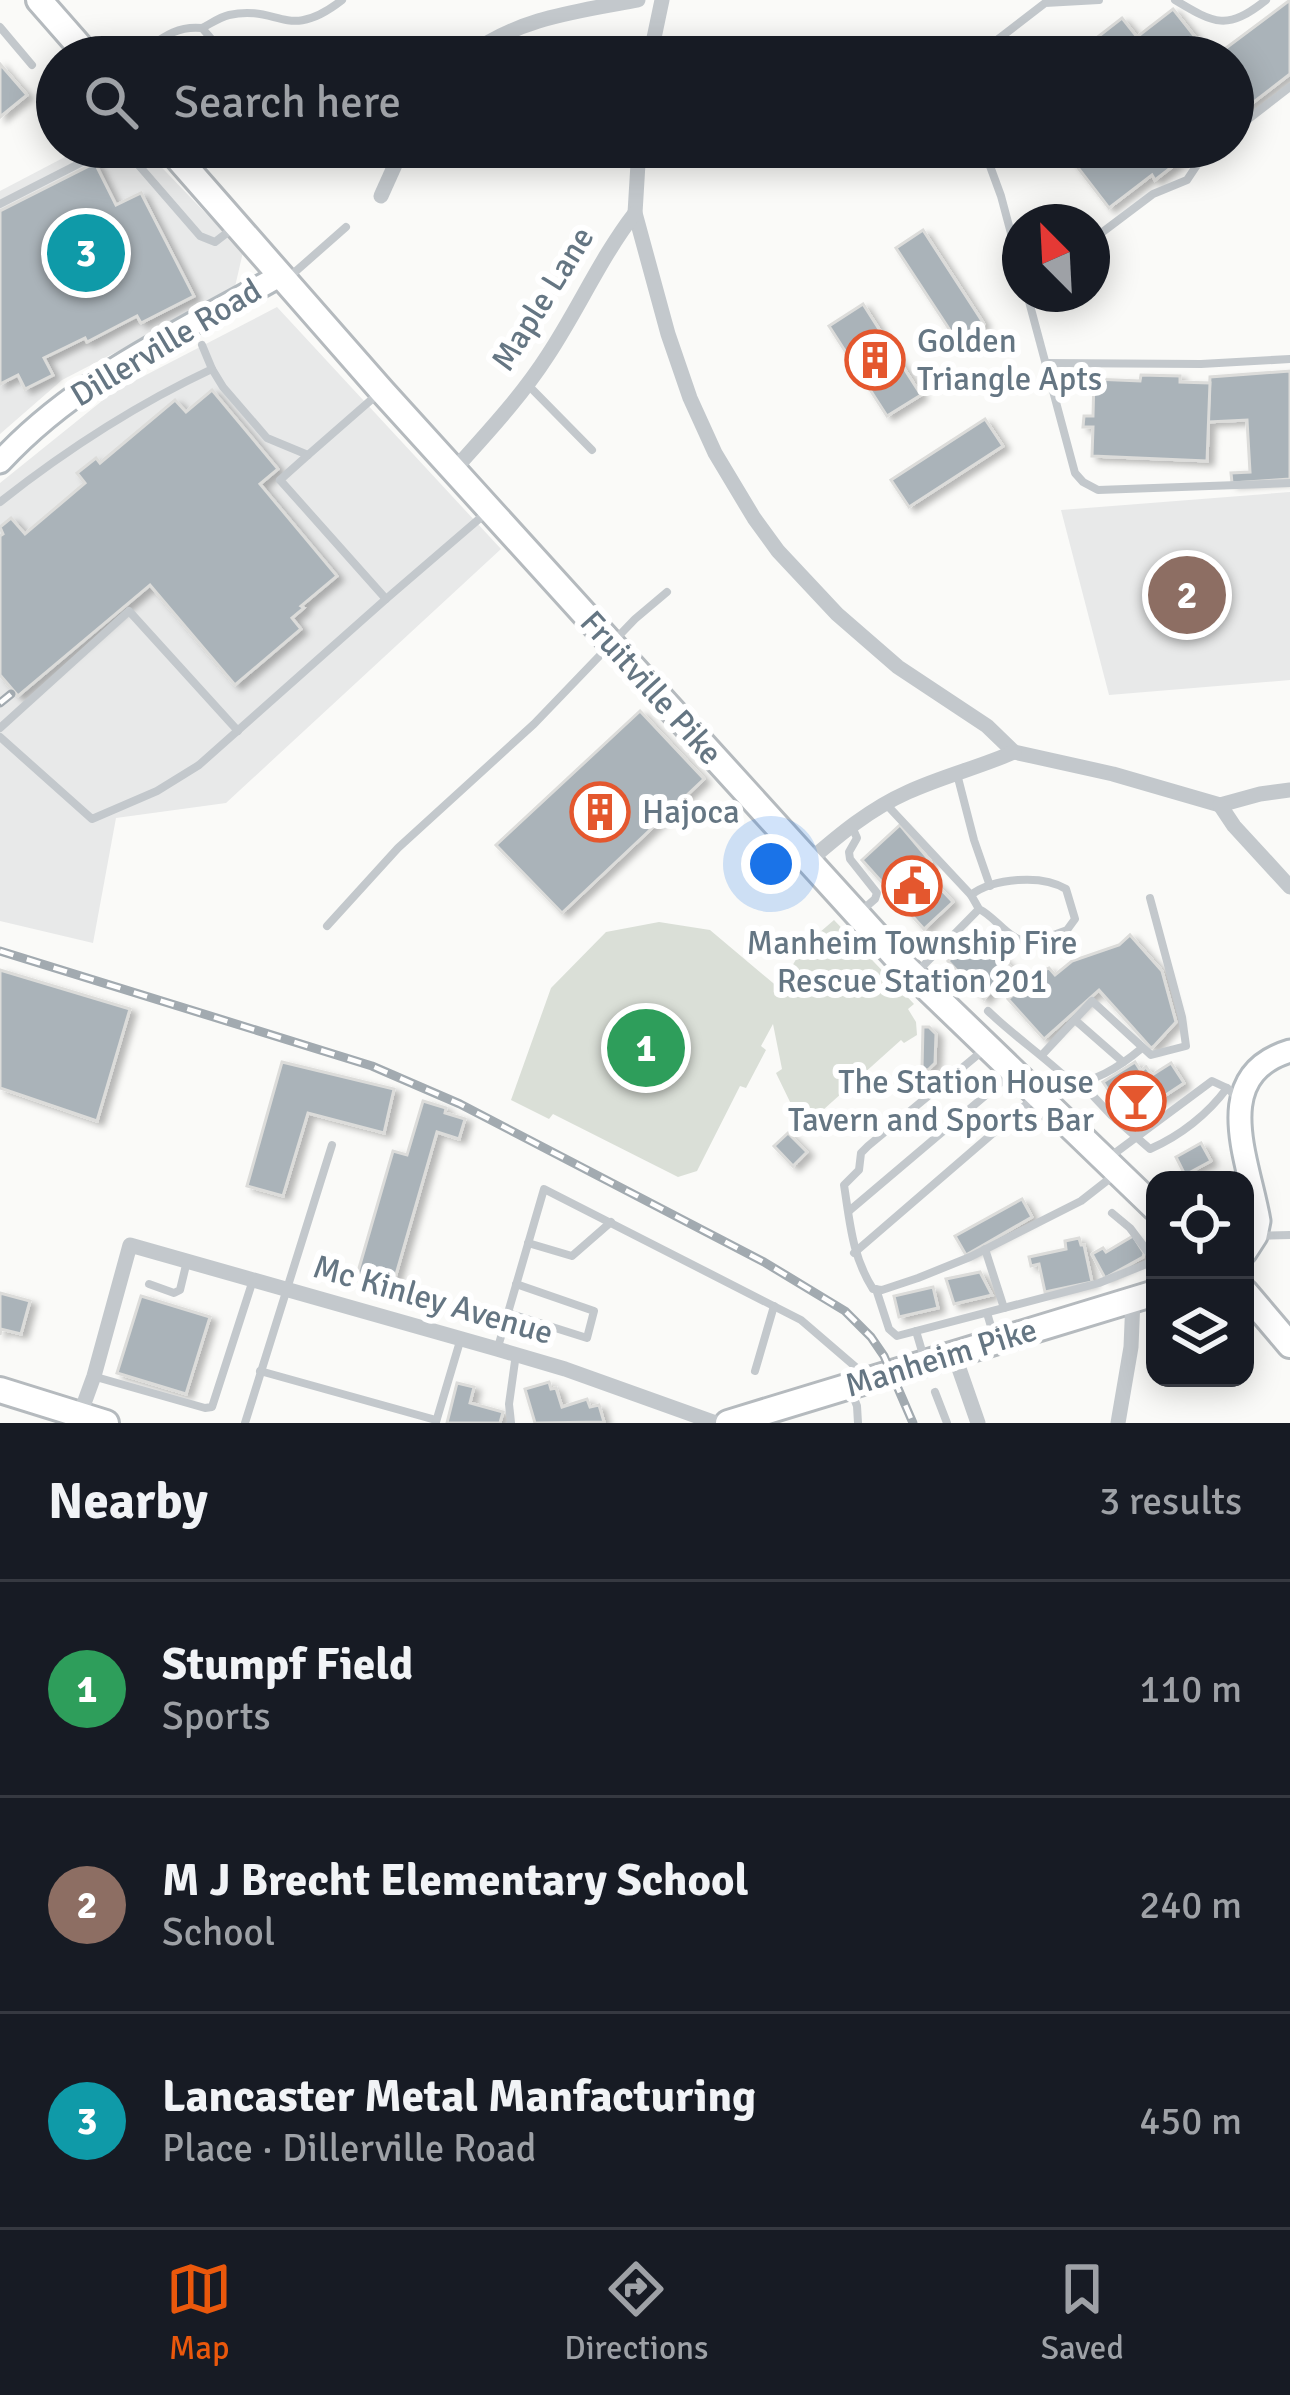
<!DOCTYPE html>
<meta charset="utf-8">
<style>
:root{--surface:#171b24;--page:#242831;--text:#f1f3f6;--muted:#9ea1a6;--line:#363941;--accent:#ea580c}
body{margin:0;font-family:Signika,sans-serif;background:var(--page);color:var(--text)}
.controls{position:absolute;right:36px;bottom:36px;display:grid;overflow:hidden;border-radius:24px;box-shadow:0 6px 30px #0003}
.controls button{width:108px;height:108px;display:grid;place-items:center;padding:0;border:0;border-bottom:3px solid var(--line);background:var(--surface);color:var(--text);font:60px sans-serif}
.compass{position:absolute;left:1002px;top:204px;width:108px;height:108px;border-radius:50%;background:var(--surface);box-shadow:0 6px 30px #0003;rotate:336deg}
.you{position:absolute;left:771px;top:864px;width:42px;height:42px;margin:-30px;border:9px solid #fff;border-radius:50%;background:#1a73e8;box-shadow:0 0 0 18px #1a73e833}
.badge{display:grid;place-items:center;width:78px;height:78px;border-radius:50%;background:var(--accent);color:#fff;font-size:39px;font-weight:700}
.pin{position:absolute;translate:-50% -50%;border:6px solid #fff;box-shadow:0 3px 12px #0006}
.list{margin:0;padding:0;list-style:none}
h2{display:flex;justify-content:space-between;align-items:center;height:156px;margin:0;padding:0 48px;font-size:51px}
h2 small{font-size:39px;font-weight:400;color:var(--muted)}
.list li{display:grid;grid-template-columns:78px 1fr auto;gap:36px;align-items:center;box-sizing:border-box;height:216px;padding:0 48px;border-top:3px solid var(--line)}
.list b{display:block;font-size:45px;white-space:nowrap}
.list p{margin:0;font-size:39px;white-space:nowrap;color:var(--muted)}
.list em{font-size:39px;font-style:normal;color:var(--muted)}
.icon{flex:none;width:66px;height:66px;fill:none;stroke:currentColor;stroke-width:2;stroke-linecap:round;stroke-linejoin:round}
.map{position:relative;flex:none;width:1290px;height:1423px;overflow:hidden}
.search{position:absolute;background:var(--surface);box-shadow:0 6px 30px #0003;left:36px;right:36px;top:36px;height:132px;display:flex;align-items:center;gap:30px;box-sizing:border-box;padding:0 42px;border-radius:66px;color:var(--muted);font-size:45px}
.sheet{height:804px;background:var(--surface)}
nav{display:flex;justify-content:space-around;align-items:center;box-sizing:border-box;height:168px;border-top:3px solid var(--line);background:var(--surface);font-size:33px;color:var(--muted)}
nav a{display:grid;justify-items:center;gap:6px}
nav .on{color:var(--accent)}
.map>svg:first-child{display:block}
</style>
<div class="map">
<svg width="1290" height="1423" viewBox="0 0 1290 1423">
<defs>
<filter id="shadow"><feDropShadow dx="6" dy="4" stdDeviation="3" flood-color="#0004"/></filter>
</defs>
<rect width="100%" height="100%" fill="#fafaf8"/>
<g fill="#e8e9e9">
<polygon points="84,147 142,147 243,252 234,291 62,380 0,434 0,191"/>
<polygon points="277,307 501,549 226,803 116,818 93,943 0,921 0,483 113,392"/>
<polygon points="1290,492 1290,680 1109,695 1061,510"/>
</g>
<polygon fill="#dadfd7" points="834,920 914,1004 908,1009 916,1022 917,1035 904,1043 901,1040 813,1119 799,1103 792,1106 776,1073 782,1069 773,1024 761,1046 766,1050 746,1088 740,1086 697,1171 678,1177 553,1114 549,1119 511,1100 551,988 606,932 659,922 710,930 779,988 804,946"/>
<g fill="#aab3b9" stroke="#dcdcda" stroke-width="3" filter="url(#shadow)">
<polygon points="1290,0 1290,74 1233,118 1233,57 1214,57"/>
<polygon points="1173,9 1211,57 1072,57 1122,18 1137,37"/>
<polygon points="0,64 27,95 0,117"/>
<polygon points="1062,147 1188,147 1182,152 1186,156 1155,180 1152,175 1109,208"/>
<polygon points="95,163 116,205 141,193 194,296 141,323 137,316 87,342 85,338 44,358 53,375 25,389 18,375 0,384 0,211"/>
<polygon points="923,230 984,324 957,341 896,248"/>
<polygon points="863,304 921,395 887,416 829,326"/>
<polygon points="1290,371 1290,479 1232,483 1231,473 1250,472 1247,420 1208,422 1210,377"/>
<polygon points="1141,375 1180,376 1180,382 1210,383 1207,461 1092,456 1093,427 1083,427 1084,416 1093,416 1094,379 1140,381"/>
<polygon points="212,390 278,469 260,484 337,576 301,606 304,608 292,618 301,629 235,685 150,585 18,696 0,675 0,536 3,534 0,527 11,518 25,534 85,483 77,473 96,458 100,463 175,400 186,412"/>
<polygon points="985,419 1003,446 909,507 891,480"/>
<polygon points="640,711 704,779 562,913 496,845"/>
<polygon points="900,825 931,862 923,870 953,902 924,929 862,860"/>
<polygon points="1130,935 1162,971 1176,1022 1154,1046 1151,1048 1099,990 1044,1039 1008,999 1044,970 1049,968 1055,975 1072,961 1119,945"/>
<polygon points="982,939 1012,968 984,999 948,961 968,940"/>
<polygon points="0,970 130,1009 97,1121 0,1088"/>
<polygon points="923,1027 929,1027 936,1034 935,1063 928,1070 922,1069"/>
<polygon points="282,1062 394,1089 384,1133 308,1113 283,1196 247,1186"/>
<polygon points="1135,1062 1141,1071 1146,1067 1152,1075 1171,1063 1184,1083 1128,1120 1103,1082"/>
<polygon points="423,1101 446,1108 445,1113 465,1119 459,1139 437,1132 393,1285 357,1275 393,1151 407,1155"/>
<polygon points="788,1133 807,1152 793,1166 774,1146"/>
<polygon points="1201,1143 1211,1161 1185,1175 1176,1157"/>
<polygon points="1022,1199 1032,1217 966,1255 955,1236"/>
<polygon points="1133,1236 1144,1253 1143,1257 1105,1278 1092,1254 1103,1248 1106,1252"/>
<polygon points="1079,1238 1081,1245 1084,1245 1092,1282 1045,1292 1039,1264 1031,1266 1029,1257 1066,1249 1065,1241"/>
<polygon points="980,1272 992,1295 954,1304 946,1279"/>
<polygon points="933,1287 938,1308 899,1317 894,1296"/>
<polygon points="0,1293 30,1301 21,1334 1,1329 0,1335"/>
<polygon points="141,1296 210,1317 186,1394 117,1373"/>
<polygon points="549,1382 551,1389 556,1388 562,1407 587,1399 590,1407 599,1405 604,1422 535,1423 525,1389"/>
<polygon points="457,1383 474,1387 470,1403 503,1412 500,1423 447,1423"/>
</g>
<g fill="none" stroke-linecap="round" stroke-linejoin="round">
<defs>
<g id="secondary">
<path d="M0,462C77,378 183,331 281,275"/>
<path d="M1245,1253L1256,1236L1259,1221C1249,1161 1208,1076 1290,1051"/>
</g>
<g id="primary">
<polyline points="39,0 89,57"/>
<polyline points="168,147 382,391 905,967 1155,1208"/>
<polyline points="1245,1292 1290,1345"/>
<polyline points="0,1390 106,1423"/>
<polyline points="728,1423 1155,1293"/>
</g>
</defs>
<use href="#secondary" stroke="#b3babf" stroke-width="27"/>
<use href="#primary" stroke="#b5babe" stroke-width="30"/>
<g stroke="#c3c8cc" stroke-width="8">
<path d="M1175,0C1215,24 1227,31 1266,0"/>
<polyline points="0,27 32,65"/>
<path d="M202,28C210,24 220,17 229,15C279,4 287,43 342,0"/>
<path d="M134,57C158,42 173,25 202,28L227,57"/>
<polyline points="975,57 1045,3 1099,0"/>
<polyline points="1233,131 1290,87"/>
<polyline points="128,147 128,153 200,236 215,242 232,229"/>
<polyline points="983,147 1001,196 1020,267"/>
<polyline points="0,204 102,152 127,148"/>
<polyline points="1092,240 1153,194 1187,180 1203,156 1213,147"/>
<polyline points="287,279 346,227"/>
<polyline points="1027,294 1075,473 1083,482 1098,490 1290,483"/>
<polyline points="1046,363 1201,364 1290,359"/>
<polyline points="212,369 223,387 267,438 308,455 379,393"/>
<polyline points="528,385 592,450"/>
<polyline points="308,455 280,480 386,599 486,513"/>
<path d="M0,502C66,450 135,405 212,369L202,345"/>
<polyline points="0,728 129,611 238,731"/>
<polyline points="0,737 92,819 157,791 199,765 386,599"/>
<polyline points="957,774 974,840 990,886"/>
<polyline points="886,804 971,895"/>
<polyline points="852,827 857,838 849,852 850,859 877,893 875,899 860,912"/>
<polyline points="327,926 398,848 534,724 635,619 667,592"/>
<path d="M919,970L979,909C996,917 1009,941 1028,941C1040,941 1056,934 1067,930L1075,919L1066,889C1042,874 993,878 971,895L979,909"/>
<path d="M988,1011C1015,1037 1045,1057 1072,1083C1098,1082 1123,1064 1142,1048"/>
<polyline points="1075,1020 1123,1062"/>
<path d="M986,1048L868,1146L861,1153L859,1170L844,1185C850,1223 852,1256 873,1289L882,1290L918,1278L970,1257L1081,1201L1113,1176"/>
<polyline points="1042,1055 1092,1001 1151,1055 1186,1046 1182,1017 1150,898"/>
<path d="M1081,1083L1111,1115L1150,1149C1180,1136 1208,1114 1227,1088"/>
<polyline points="1111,1156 1212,1081 1227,1088 1239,1099"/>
<polyline points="849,1211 1012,1073"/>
<polyline points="1257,1236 1290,1235"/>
<polyline points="528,1243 572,1256 611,1222"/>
<polyline points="985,1249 1004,1308"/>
<polyline points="854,1253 1035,1097"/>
<polyline points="149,1284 174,1293 180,1290 187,1261"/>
<polyline points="876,1289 889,1329 897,1336 1099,1283 1149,1263 1151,1256 1130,1228 1112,1213"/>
<polyline points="508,1313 587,1338 594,1311 516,1284"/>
<polyline points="987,1313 995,1340"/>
<polyline points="916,1331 924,1358"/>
<polyline points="498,1347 544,1189 801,1320 865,1375"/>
<polyline points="260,1371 436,1420"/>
<polyline points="755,1371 774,1306"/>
<polyline points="96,1377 205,1408 212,1407 253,1280"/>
<polyline points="935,1392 947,1423"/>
<polyline points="852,1393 857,1406 858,1423"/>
<polyline points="436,1422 461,1338"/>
<polyline points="245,1423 332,1145"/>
<polyline points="511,1423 509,1404 516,1354"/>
</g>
<g stroke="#c3c8cc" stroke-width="15">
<path d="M467,57C516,18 579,11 638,0"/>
<polyline points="650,57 662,0"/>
<polyline points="639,147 635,213 668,334 690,398 715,453 754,518 778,551 837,614 898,667 987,726 1014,752 1113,774 1220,805 1260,794 1290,790"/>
<polyline points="381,196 403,147"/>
<path d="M454,470C487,433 521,397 548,355C579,308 601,257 635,213"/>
<polyline points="1220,805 1234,826 1290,887"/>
<path d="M809,861C840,834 870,809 908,792C943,776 980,767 1014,752"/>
<polyline points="954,1354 978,1423"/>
<polyline points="78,1420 94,1376 130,1245 497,1349 565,1369 716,1423"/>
<polyline points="1118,1423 1131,1347 1133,1299"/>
</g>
<use href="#secondary" stroke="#fff" stroke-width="21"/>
<use href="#primary" stroke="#fff" stroke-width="24"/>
<defs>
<g id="rail">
<polyline points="0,703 11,694"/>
<polyline points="0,951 372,1066 460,1104 764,1262 845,1311 871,1337 884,1356 913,1423"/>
</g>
</defs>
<use href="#rail" stroke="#a2aab0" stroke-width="9"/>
<use href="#rail" stroke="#fff" stroke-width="4.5" stroke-dasharray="14" stroke-linecap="butt"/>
</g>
<defs>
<symbol id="building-ring" viewBox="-11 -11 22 22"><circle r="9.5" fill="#fff" stroke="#e4572e" stroke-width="1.5"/><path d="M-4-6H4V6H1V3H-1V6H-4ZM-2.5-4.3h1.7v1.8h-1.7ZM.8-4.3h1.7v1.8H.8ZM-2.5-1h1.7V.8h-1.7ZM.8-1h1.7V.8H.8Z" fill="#e4572e"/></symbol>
<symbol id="civic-ring" viewBox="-11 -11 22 22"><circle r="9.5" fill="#fff" stroke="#e4572e" stroke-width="1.5"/><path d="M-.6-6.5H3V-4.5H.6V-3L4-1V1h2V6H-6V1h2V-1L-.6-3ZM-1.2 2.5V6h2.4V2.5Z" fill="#e4572e"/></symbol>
<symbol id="bar-ring" viewBox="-11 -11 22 22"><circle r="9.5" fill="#fff" stroke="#e4572e" stroke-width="1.5"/><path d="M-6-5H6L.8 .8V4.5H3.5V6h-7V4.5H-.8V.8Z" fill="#e4572e"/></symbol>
</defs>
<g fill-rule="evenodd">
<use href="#building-ring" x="842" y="327" width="66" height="66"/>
<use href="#building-ring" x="567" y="779" width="66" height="66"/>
<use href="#civic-ring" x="879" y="853" width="66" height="66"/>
<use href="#bar-ring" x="1103" y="1068" width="66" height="66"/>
</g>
<g text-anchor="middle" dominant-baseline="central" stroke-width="12" stroke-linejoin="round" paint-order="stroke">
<g font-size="33" fill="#657683" stroke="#fff">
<text transform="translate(543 299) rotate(-58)">Maple Lane</text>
<text transform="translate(166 343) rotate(-31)">Dillerville Road</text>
<text transform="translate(651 688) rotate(48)">Fruitville Pike</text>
<text transform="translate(433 1300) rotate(16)">Mc Kinley Avenue</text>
<text transform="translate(941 1358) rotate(-17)">Manheim Pike</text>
</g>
<g font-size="33" fill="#657683" stroke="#fff" text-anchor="start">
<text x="917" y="341">Golden<tspan x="917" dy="38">Triangle Apts</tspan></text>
<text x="642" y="812">Hajoca</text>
<text x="912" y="943" text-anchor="middle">Manheim Township Fire<tspan x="912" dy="38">Rescue Station 201</tspan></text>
<text x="1094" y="1082" text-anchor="end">The Station House<tspan x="1094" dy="38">Tavern and Sports Bar</tspan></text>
</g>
</g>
</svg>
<div class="controls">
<button><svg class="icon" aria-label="locate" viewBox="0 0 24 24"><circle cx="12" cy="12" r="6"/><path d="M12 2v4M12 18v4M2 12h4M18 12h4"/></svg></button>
<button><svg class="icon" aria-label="layers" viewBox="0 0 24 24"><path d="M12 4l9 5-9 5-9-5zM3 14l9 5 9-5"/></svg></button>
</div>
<svg class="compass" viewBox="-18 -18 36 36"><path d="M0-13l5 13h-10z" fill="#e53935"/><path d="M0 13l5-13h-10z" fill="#9ea1a6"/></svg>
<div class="you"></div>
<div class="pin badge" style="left:646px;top:1048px;background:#2e9e5b">1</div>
<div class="pin badge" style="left:1187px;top:595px;background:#8d6e63">2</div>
<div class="pin badge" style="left:86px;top:253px;background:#0f9aa8">3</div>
<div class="search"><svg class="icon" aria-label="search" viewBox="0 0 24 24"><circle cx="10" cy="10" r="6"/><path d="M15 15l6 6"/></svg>Search here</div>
</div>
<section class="sheet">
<h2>Nearby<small>3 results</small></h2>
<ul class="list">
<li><span class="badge" style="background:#2e9e5b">1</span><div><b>Stumpf Field</b><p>Sports</p></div><em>110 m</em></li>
<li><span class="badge" style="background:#8d6e63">2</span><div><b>M J Brecht Elementary School</b><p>School</p></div><em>240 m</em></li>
<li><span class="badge" style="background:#0f9aa8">3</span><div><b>Lancaster Metal Manfacturing</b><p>Place · Dillerville Road</p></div><em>450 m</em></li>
</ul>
</section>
<nav>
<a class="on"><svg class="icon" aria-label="map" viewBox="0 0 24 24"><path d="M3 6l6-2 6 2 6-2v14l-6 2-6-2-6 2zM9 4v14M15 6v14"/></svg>Map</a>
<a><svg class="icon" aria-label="directions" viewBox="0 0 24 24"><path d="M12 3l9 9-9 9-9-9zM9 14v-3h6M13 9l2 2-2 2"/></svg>Directions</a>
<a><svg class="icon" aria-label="saved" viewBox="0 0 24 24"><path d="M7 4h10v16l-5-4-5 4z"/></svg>Saved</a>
</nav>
